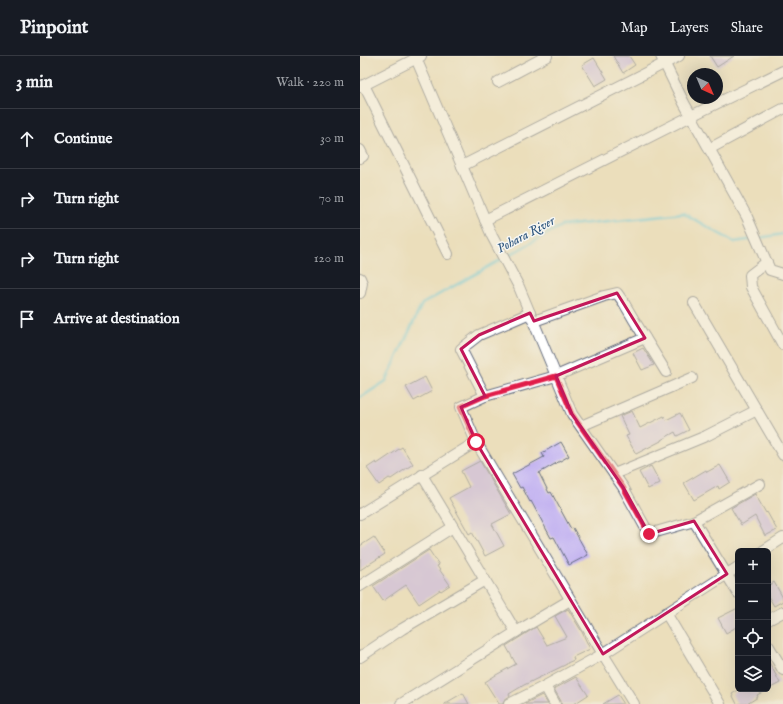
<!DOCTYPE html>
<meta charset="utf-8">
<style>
:root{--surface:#171b24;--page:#242831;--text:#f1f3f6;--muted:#9ea1a6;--line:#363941}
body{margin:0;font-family:"IM FELL English",serif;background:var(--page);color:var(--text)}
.controls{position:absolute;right:12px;bottom:12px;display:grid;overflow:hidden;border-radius:6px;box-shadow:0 4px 16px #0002}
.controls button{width:36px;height:36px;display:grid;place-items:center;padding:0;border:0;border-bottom:1px solid var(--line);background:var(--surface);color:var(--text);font:20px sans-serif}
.compass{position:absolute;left:327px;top:12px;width:36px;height:36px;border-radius:50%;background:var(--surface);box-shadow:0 4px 16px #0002;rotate:136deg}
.stop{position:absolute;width:12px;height:12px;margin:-9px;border:3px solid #e11d48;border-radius:50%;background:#fff}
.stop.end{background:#e11d48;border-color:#fff;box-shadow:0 1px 4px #0008}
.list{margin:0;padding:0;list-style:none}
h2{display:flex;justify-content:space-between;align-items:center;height:52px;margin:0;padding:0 16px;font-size:17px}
h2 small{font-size:13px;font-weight:400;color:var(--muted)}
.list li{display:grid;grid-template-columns:26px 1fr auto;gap:12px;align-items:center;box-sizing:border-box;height:60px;padding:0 16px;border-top:1px solid var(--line)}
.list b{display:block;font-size:15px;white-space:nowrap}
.list em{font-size:13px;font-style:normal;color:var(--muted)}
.icon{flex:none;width:22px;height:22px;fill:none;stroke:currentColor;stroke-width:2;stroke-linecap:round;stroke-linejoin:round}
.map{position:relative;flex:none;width:423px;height:648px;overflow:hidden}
header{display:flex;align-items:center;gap:24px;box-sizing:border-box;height:56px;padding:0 20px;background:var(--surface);border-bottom:1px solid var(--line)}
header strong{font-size:19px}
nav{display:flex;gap:22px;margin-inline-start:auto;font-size:14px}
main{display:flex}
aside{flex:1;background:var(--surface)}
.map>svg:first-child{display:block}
</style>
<header>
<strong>Pinpoint</strong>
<nav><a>Map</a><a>Layers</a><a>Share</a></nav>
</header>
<main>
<aside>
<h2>3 min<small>Walk · 220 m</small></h2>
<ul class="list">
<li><svg class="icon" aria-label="ahead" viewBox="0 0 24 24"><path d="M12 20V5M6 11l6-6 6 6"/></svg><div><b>Continue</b></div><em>30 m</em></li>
<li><svg class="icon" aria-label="right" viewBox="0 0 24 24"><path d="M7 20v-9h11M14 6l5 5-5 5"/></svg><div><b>Turn right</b></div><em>70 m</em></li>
<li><svg class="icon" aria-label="right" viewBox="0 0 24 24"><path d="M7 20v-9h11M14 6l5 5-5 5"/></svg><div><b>Turn right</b></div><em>120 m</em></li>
<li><svg class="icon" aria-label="arrive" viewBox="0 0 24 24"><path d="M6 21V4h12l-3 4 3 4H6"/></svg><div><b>Arrive at destination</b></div></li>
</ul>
</aside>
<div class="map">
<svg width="423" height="648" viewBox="0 0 423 648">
<rect width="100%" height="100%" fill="#f6f6f2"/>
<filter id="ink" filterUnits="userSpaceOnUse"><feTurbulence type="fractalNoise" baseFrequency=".025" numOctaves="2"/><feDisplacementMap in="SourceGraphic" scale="8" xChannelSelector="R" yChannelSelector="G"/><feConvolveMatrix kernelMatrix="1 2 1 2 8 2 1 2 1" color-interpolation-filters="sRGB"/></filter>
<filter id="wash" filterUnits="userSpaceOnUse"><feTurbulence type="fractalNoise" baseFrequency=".012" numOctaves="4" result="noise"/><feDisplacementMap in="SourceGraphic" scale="16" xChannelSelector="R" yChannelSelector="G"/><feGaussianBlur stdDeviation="0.9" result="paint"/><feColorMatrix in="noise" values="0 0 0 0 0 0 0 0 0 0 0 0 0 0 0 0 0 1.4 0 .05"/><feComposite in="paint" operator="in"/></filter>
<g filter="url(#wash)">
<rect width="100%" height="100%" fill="#ebdebb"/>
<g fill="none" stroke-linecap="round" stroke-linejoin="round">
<g stroke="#62c8df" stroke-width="3">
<polyline points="399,182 423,178"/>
<polyline points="0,342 26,325 62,248 201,170 323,157 374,186 394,183"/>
</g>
</g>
<g id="blocks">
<g fill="#beacf0">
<polygon points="253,0 269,0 275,9 263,17"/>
<polygon points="350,0 374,0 357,11"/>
<polygon points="234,2 247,23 235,30 222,9"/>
<polygon points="283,292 294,309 282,314 273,297"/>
<polygon points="65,321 72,335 54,345 46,331"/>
<polygon points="272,355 280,372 304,360 306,364 320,357 329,374 317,380 315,376 301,384 301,385 276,398 266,380 269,379 260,360"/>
<polygon points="201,386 209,400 179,417 189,437 191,436 211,473 213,472 228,499 209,509 194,481 191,482 171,445 170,446 162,431 160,432 152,418 184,401 182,397"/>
<polygon points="42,391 53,408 31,423 29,422 19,429 7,412 16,406 17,408"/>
<polygon points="120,405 151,458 132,468 144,490 125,500 112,476 109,478 89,442 109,431 101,415"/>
<polygon points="360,409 370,426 359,433 358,430 334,444 324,427 346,414 347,416"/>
<polygon points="291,410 300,427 288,433 279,416"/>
<polygon points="395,438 406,457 407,456 417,474 405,480 395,460 381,469 371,452"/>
<polygon points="14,481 25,498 0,514 0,490"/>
<polygon points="69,494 79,509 77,510 90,529 81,535 80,534 59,548 46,529 23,545 13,530"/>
<polygon points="414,526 423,542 423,545 414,550 408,540 408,530"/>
<polygon points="378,552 378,570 366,577 358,562"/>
<polygon points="208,553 222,576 230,593 213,601 214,604 207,607 207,608 164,629 149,638 150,640 144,644 143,648 139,648 125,626 136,619 156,608 146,590 176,571 187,589 207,581 195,560"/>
<polygon points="408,604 420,627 397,639 398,641 387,648 377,648 372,638 380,633 408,633"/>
<polygon points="216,621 228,639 214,648 201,648 201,645 194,633"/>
<polygon points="103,637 109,648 84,648"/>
<polygon points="182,639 188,648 165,648 168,646"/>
<polygon points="258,639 264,648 243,648"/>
</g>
</g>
</g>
<g filter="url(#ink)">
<use href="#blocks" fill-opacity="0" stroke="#646c7f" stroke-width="1"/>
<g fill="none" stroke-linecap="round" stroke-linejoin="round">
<defs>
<g id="minor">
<polyline points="55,0 132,180 159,231 212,358 263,431 289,478 334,465 378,537"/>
<polyline points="301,0 324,47 387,161 410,214 423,218"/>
<polyline points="138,26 187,0"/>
<polyline points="4,29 88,198"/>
<polyline points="0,31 61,0"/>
<polyline points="349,93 423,53"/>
<polyline points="0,94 3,100 0,102"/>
<polyline points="102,110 319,0"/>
<polyline points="125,164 331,60 423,15"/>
<polyline points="407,206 390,219 391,231 423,289"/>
<polyline points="0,222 2,227 0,237"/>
<polyline points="334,247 423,399"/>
<polyline points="170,257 119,279 101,293 125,340 101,351 116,386 243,598 274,648"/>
<polyline points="174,265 244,240 257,237 264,247 274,264 306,316"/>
<polyline points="125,340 196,320 285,282"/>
<polyline points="221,370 332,322"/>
<polyline points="254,418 346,380 397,354"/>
<polyline points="62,419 156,576"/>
<polyline points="0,458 116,386"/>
<polyline points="334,465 400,428"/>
<polyline points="403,495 423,482"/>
<polyline points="0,530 93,471"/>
<polyline points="306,557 360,648"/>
<polyline points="408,564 423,556"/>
<polyline points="408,589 423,614"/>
<polyline points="0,601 42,573 125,524"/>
<polyline points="41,648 156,576 210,544"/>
<polyline points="149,648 185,630"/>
<polyline points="195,648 185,630 243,598 378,511"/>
</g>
</defs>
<use href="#minor" stroke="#646c7f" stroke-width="12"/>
<use href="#minor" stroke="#fff" stroke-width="10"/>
</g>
</g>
<g fill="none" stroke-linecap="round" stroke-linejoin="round" filter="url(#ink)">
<polyline stroke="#e11d48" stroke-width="5" points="116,386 100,351 125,340 196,320 212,358 263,431 289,478"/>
</g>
<path d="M0 0H423V648H0ZM257,237L285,282L196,320L212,358L263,431L289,478L334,465L367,518L243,598L116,386L101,351L125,340L101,293L119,279L170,257L174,265Z" fill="#ebdebb" fill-opacity=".55" fill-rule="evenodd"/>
<path fill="none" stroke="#c2185b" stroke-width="3" stroke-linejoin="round" d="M257,237L285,282L196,320L212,358L263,431L289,478L334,465L367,518L243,598L116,386L101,351L125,340L101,293L119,279L170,257L174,265Z"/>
<g text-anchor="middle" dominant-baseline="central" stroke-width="3" stroke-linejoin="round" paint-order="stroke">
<g font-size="13" font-style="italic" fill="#2d557e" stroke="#f6f6f2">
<text transform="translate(166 179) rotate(-28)">Pohara River</text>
</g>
</g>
</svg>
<div class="controls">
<button>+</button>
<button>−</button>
<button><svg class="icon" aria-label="locate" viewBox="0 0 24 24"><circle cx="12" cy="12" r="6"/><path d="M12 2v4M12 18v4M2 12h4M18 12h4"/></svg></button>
<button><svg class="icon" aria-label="layers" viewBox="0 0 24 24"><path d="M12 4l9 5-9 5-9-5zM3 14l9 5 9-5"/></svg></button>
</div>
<svg class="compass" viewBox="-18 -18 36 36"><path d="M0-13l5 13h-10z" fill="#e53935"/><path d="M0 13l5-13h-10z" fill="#9ea1a6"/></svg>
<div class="stop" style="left:116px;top:386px"></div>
<div class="stop end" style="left:289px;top:478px"></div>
</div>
</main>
